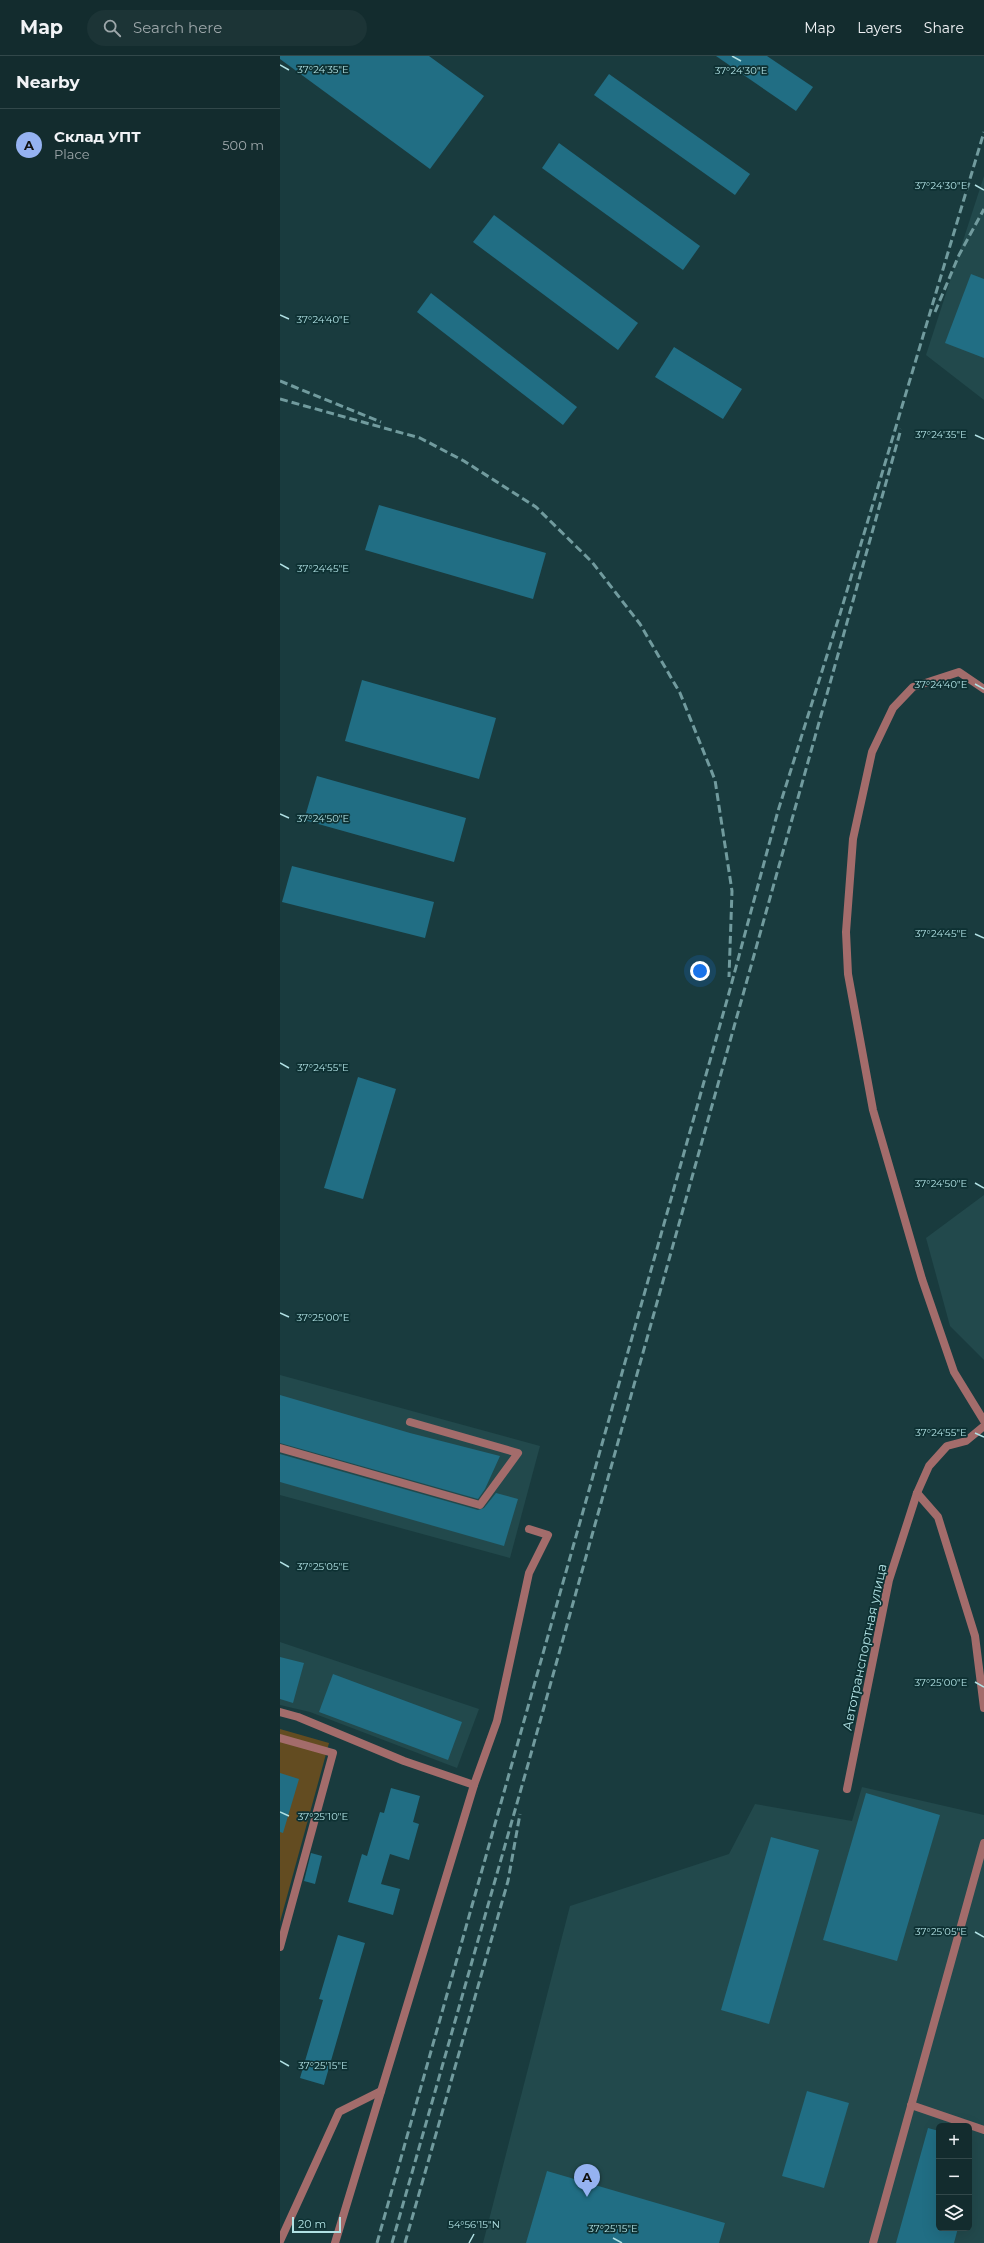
<!DOCTYPE html>
<meta charset="utf-8">
<style>
:root{--surface:#132c2e;--page:#1c3436;--text:#f1f3f6;--muted:#9da7aa;--line:#32484a;--accent:#95b2f1}
body{margin:0;font-family:Montserrat,sans-serif;background:var(--page);color:var(--text)}
.controls{position:absolute;right:12px;bottom:12px;display:grid;overflow:hidden;border-radius:6px;box-shadow:0 4px 16px #0002}
.controls button{width:36px;height:36px;display:grid;place-items:center;padding:0;border:0;border-bottom:1px solid var(--line);background:var(--surface);color:var(--text);font:20px sans-serif}
.scale{position:absolute;left:12px;bottom:10px;width:49px;box-sizing:border-box;padding-left:4px;border:2px solid #b1e1e4;border-top:0;font-size:11px;line-height:14px;white-space:nowrap;color:#b1e1e4;-webkit-text-stroke:3px #0e3133;paint-order:stroke}
.you{position:absolute;left:420px;top:915px;width:14px;height:14px;margin:-10px;border:3px solid #fff;border-radius:50%;background:#1a73e8;box-shadow:0 0 0 6px #1a73e833}
.badge{display:grid;place-items:center;width:26px;height:26px;border-radius:50%;background:var(--accent);color:#111;font-size:13px;font-weight:700}
.pin{position:absolute;translate:-50% -33px;filter:drop-shadow(0 1px 2px #0008)}
.pin::after{content:'';position:absolute;top:21px;width:14px;height:12px;background:inherit;clip-path:polygon(0 0,100% 0,50% 100%)}
.list{margin:0;padding:0;list-style:none}
h2{display:flex;justify-content:space-between;align-items:center;height:52px;margin:0;padding:0 16px;font-size:17px}
h2 small{font-size:13px;font-weight:400;color:var(--muted)}
.list li{display:grid;grid-template-columns:26px 1fr auto;gap:12px;align-items:center;box-sizing:border-box;height:72px;padding:0 16px;border-top:1px solid var(--line)}
.list b{display:block;font-size:15px;white-space:nowrap}
.list p{margin:0;font-size:13px;white-space:nowrap;color:var(--muted)}
.list em{font-size:13px;font-style:normal;color:var(--muted)}
.icon{flex:none;width:22px;height:22px;fill:none;stroke:currentColor;stroke-width:2;stroke-linecap:round;stroke-linejoin:round}
.map{position:relative;flex:none;width:704px;height:2187px;overflow:hidden}
header{display:flex;align-items:center;gap:24px;box-sizing:border-box;height:56px;padding:0 20px;background:var(--surface);border-bottom:1px solid var(--line)}
header strong{font-size:19px}
nav{display:flex;gap:22px;margin-inline-start:auto;font-size:14px}
.search{width:280px;height:36px;background:var(--page);display:flex;align-items:center;gap:10px;box-sizing:border-box;padding:0 14px;border-radius:22px;color:var(--muted);font-size:15px}
main{display:flex}
aside{flex:1;background:var(--surface)}
.map>svg:first-child{display:block}
</style>
<header>
<strong>Map</strong>
<div class="search"><svg class="icon" aria-label="search" viewBox="0 0 24 24"><circle cx="10" cy="10" r="6"/><path d="M15 15l6 6"/></svg>Search here</div>
<nav><a>Map</a><a>Layers</a><a>Share</a></nav>
</header>
<main>
<aside>
<h2>Nearby<small></small></h2>
<ul class="list">
<li><span class="badge">A</span><div><b>Склад УПТ</b><p>Place</p></div><em>500 m</em></li>
</ul>
</aside>
<div class="map">
<svg width="704" height="2187" viewBox="0 0 704 2187">
<rect width="100%" height="100%" fill="#193b3e"/>
<g fill="#22494c" fill-rule="evenodd">
<polygon points="704,120 704,344 646,299"/>
<polygon points="704,1139 704,1304 670,1270 646,1182"/>
<polygon points="0,1319 260,1390 230,1502 0,1439"/>
<polygon points="0,1586 199,1653 177,1712 30,1656 0,1649"/>
<path d="M582,1731L704,1759V2187H203L290,1850L449,1798L475,1748L572,1765ZM659,2070H689V2172H659Z"/>
</g>
<polygon fill="#634c21" points="0,1673 49,1687 0,1866"/>
<g fill="#216e84">
<polygon points="0,0 149,0 204,40 150,113 0,3"/>
<polygon points="436,0 487,0 533,31 516,55"/>
<polygon points="329,18 470,118 455,139 314,39"/>
<polygon points="279,87 420,190 403,214 262,112"/>
<polygon points="214,159 358,267 338,294 193,186"/>
<polygon points="691,218 704,223 704,302 665,287"/>
<polygon points="151,237 297,351 283,369 137,256"/>
<polygon points="394,291 462,333 443,363 375,321"/>
<polygon points="99,449 266,497 253,543 85,494"/>
<polygon points="82,624 216,662 199,723 65,685"/>
<polygon points="37,720 186,762 174,806 24,764"/>
<polygon points="12,810 154,846 145,882 2,846"/>
<polygon points="78,1021 116,1033 83,1143 44,1132"/>
<polygon points="0,1339 130,1377 220,1400 205,1433 198,1443 0,1387"/>
<polygon points="0,1398 198,1454 204,1452 216,1437 238,1443 224,1490 0,1426"/>
<polygon points="0,1601 24,1607 13,1647 0,1643"/>
<polygon points="53,1618 182,1666 168,1704 39,1656"/>
<polygon points="0,1717 19,1723 3,1777 0,1776"/>
<polygon points="111,1732 140,1740 133,1766 139,1768 129,1804 110,1798 101,1828 120,1833 113,1859 68,1846 82,1798 87,1800 100,1756 104,1757"/>
<polygon points="586,1737 660,1759 617,1905 543,1884"/>
<polygon points="491,1781 539,1794 489,1968 441,1954"/>
<polygon points="31,1797 42,1800 35,1828 24,1825"/>
<polygon points="58,1879 85,1887 44,2029 20,2022 43,1944 39,1943"/>
<polygon points="527,2035 569,2047 544,2132 502,2120"/>
<polygon points="648,2072 659,2075 659,2172 678,2172 674,2187 616,2187"/>
<polygon points="267,2115 445,2167 439,2187 246,2187"/>
</g>
<g fill="none" stroke-linecap="round" stroke-linejoin="round">
<g stroke="#a36c6b" stroke-width="8">
<polyline points="704,633 679,616 633,631 613,652 592,696 573,783 566,876 568,918 593,1054 642,1223 674,1316 704,1365"/>
<polyline points="0,1392 200,1449 238,1397 130,1366"/>
<polyline points="637,1437 658,1461 695,1580 704,1652"/>
<polyline points="0,1656 18,1661 124,1705 194,1729 217,1665 249,1517 268,1479 249,1473"/>
<polyline points="0,1682 53,1697 0,1891"/>
<polyline points="631,2049 704,2074"/>
<polyline points="593,2187 704,1787"/>
</g>
<g stroke="#a36c6b" stroke-width="8">
<polyline points="567,1733 609,1524 637,1437 649,1410 667,1390 686,1385 704,1370"/>
<polyline points="0,2185 59,2056 101,2035"/>
<polyline points="55,2187 194,1729"/>
</g>
<g stroke="#719b9e" stroke-width="3" stroke-dasharray="8 4" stroke-linecap="butt">
<polyline points="655,256 679,199 704,153"/>
<polyline points="0,325 101,366"/>
<polyline points="0,343 140,382 184,405 256,451 312,506 360,568 400,637 435,724 452,835 449,921"/>
<polyline points="97,2187 449,937 498,755 560,558 704,76"/>
<polyline points="112,2187 247,1712 621,373"/>
<polyline points="125,2187 228,1825 240,1758"/>
</g>
</g>
<path fill="none" stroke="#b1e1e4" stroke-width="1.5" d="M452,0L461,5M0,9L9,14M695,129L704,134M0,259L9,263M695,379L704,383M0,508L9,513M695,628L704,633M0,758L9,762M695,878L704,882M0,1007L9,1012M695,1127L704,1132M0,1257L9,1261M695,1377L704,1381M0,1506L9,1511M695,1626L704,1631M0,1756L9,1760M695,1876L704,1881M0,2005L9,2010M333,2182L342,2187M189,2187L194,2178"/>
<g text-anchor="middle" dominant-baseline="central" stroke-width="3.5" stroke-linejoin="round" paint-order="stroke">
<g font-size="13" fill="#b1e1e4" stroke="#0e3133">
<text transform="translate(584 1591) rotate(-78)">Автотранспортная улица</text>
</g>
</g>
<g font-size="10" text-anchor="middle" fill="#b1e1e4" stroke="#0e3133" stroke-width="3.5" stroke-linejoin="round" paint-order="stroke">
<text x="43" y="17">37°24'35"E</text>
<text x="461" y="18">37°24'30"E</text>
<text x="661" y="133">37°24'30"E</text>
<text x="43" y="267">37°24'40"E</text>
<text x="661" y="382">37°24'35"E</text>
<text x="43" y="516">37°24'45"E</text>
<text x="661" y="632">37°24'40"E</text>
<text x="43" y="766">37°24'50"E</text>
<text x="661" y="881">37°24'45"E</text>
<text x="43" y="1015">37°24'55"E</text>
<text x="661" y="1131">37°24'50"E</text>
<text x="43" y="1265">37°25'00"E</text>
<text x="661" y="1380">37°24'55"E</text>
<text x="43" y="1514">37°25'05"E</text>
<text x="661" y="1630">37°25'00"E</text>
<text x="43" y="1764">37°25'10"E</text>
<text x="661" y="1879">37°25'05"E</text>
<text x="43" y="2013">37°25'15"E</text>
<text x="194" y="2172">54°56'15"N</text>
<text x="333" y="2176">37°25'15"E</text>
</g>
</svg>
<div class="controls">
<button>+</button>
<button>−</button>
<button><svg class="icon" aria-label="layers" viewBox="0 0 24 24"><path d="M12 4l9 5-9 5-9-5zM3 14l9 5 9-5"/></svg></button>
</div>
<div class="scale">20 m</div>
<div class="you"></div>
<div class="pin badge" style="left:307px;top:2141px">A</div>
</div>
</main>
